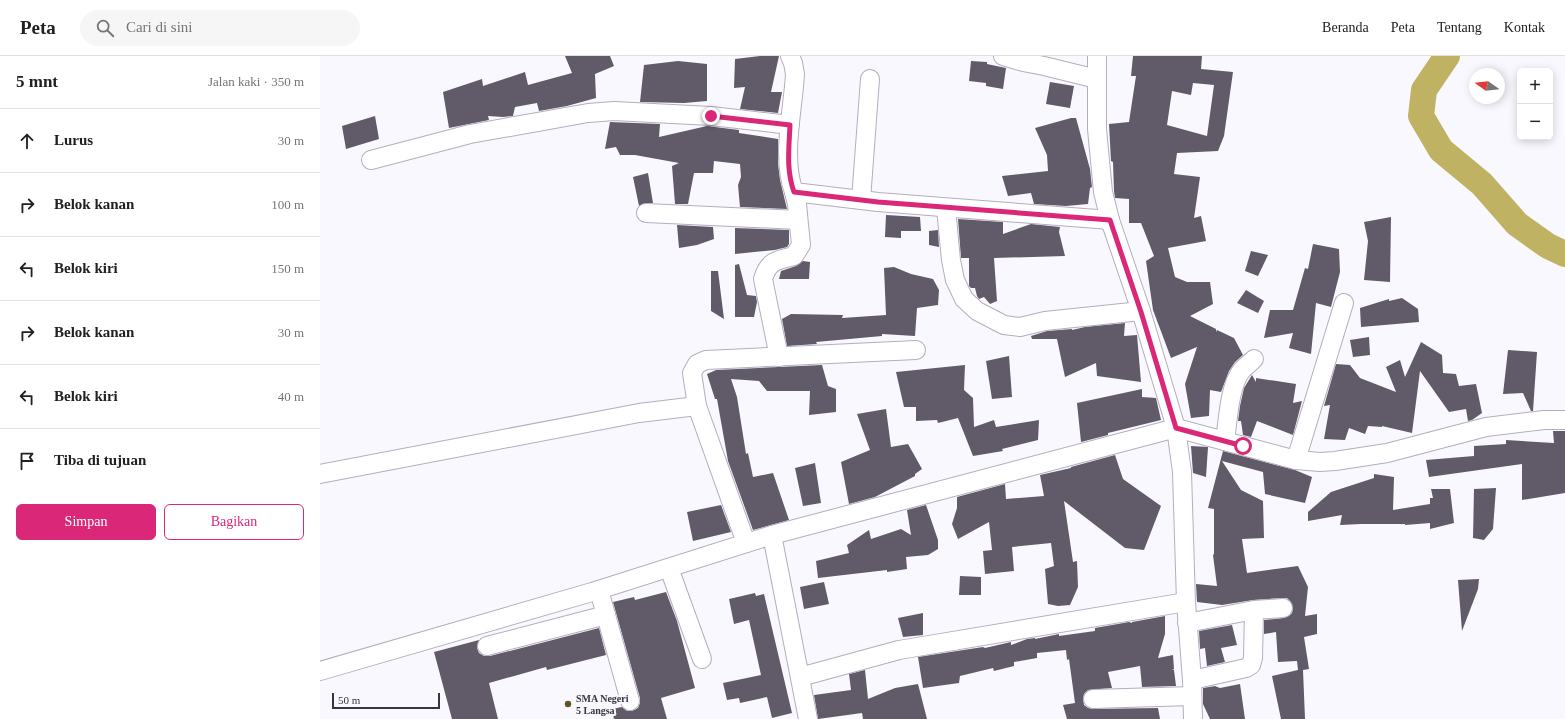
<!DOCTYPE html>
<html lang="id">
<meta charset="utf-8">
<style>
:root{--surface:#fff;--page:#f6f6f6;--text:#202124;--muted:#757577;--line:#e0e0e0;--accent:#db2777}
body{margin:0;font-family:Georgia,serif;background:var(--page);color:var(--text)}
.controls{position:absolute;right:12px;top:12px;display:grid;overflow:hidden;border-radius:6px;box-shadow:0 2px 10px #0003}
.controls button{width:36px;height:36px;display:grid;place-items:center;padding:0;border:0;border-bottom:1px solid var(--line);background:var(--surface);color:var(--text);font:20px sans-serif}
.compass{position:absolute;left:1149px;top:12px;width:36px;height:36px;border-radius:50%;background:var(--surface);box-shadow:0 2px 10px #0003;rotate:285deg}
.scale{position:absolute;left:12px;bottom:10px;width:108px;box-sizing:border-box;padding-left:4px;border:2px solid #38353c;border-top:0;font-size:11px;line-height:14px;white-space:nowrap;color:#38353c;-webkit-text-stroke:3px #faf8ff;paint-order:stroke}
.stop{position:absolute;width:12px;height:12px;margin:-9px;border:3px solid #db2777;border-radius:50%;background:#fff}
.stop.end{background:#db2777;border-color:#fff;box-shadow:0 1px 4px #0008}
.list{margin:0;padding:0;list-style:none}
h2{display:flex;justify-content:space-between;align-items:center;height:52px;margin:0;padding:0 16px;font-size:17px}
h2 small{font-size:13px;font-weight:400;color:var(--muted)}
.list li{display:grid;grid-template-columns:26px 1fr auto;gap:12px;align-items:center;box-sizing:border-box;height:64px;padding:0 16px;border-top:1px solid var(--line)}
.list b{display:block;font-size:15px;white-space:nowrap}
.list em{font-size:13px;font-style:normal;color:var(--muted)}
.actions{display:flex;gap:8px;padding:12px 16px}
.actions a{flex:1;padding:9px 0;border:1px solid var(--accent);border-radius:6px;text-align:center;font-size:14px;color:var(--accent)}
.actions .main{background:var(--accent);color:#fff}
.icon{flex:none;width:22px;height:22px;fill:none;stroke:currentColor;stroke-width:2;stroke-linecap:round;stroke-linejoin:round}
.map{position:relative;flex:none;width:1245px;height:663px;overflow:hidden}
header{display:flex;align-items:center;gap:24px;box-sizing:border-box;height:56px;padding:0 20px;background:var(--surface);border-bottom:1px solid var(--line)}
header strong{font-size:19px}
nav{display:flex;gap:22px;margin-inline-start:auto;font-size:14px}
.search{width:280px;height:36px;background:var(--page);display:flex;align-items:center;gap:10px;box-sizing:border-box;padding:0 14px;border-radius:22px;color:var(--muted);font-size:15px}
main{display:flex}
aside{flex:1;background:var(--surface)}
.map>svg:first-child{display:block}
</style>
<header>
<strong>Peta</strong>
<div class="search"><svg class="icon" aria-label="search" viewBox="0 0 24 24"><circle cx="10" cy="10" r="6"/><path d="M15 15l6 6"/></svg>Cari di sini</div>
<nav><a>Beranda</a><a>Peta</a><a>Tentang</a><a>Kontak</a></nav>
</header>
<main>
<aside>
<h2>5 mnt<small>Jalan kaki · 350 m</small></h2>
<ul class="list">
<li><svg class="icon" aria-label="ahead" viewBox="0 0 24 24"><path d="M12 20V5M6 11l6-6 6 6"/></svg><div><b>Lurus</b></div><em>30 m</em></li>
<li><svg class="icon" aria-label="right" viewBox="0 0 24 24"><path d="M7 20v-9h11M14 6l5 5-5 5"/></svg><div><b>Belok kanan</b></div><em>100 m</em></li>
<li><svg class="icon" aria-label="left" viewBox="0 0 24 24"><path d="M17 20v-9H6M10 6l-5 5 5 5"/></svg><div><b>Belok kiri</b></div><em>150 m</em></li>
<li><svg class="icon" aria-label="right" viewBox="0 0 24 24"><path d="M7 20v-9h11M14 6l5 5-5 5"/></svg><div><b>Belok kanan</b></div><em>30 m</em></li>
<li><svg class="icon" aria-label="left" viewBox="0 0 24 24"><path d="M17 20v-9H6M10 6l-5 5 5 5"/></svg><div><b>Belok kiri</b></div><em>40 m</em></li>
<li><svg class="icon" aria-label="arrive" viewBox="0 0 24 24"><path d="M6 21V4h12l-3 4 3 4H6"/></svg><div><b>Tiba di tujuan</b></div></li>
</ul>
<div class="actions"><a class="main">Simpan</a><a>Bagikan</a></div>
</aside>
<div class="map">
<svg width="1245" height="663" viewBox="0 0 1245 663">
<rect width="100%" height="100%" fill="#faf8ff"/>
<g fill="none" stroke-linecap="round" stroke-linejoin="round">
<polyline stroke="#c0b263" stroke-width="26" points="1127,0 1104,34 1101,60 1121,94 1162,128 1197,168 1228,190 1245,198"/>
</g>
<g fill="#605a69" fill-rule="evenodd">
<polygon points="245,0 290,0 294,10 275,18 276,42 247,50 219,55 217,47 195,51 193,60 183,61 168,60 169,64 129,72 123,36 162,23 163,30 205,16 208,29 252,17"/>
<polygon points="440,0 459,0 451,36 462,36 458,57 420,53 425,31 414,32 415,3"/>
<path d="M813,0H882L881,13L913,16L904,80L898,95L857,97L854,118L880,121L874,162L881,160L886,185L848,192L855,221L867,226H890L893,248L870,260L896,273V276L897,274L914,282L923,299L915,306L909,315L901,336L890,334L889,360L871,362L865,328L877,291L851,302L833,254L826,205L834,200L821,167H809V143L795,142L794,135L793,106L791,105L789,68L809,66L816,20H811ZM873,27L894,29L887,80L847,69L852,35L871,39Z"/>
<polygon points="358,5 387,8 387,45 364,47 320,46 324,9"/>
<polygon points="651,5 667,6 667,8 686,12 683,33 666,30 666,27 649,25"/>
<polygon points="730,26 754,30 750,52 726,48"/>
<polygon points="55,60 59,83 26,93 22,70"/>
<polygon points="751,62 756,62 770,113 772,131 770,132 768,148 746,150 714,148 711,137 688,140 682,120 728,115 727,99 715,72"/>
<polygon points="290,66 340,68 339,81 387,70 419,74 419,77 458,83 458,108 460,124 467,153 420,151 418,129 421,121 420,108 394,105 393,117 374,117 368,148 355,148 352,110 359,107 315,99 300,99 296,91 285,93"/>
<polygon points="328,117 333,147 326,147 319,150 313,121"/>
<polygon points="566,159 600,161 601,175 581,175 581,182 565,181"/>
<polygon points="1071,161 1070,226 1044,224 1048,185 1044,166"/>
<polygon points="638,163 683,166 683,178 711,168 740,171 739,176 745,200 674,202 677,245 670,248 664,241 659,243 657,240 655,232 651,232 649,230 649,202 641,202"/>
<polygon points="357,169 393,171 394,183 377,189 359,192"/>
<polygon points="415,172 469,174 469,188 467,191 455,194 415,198"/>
<polygon points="618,174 619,191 609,189 609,175"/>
<polygon points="993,188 1019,193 1020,216 1011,251 996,247 991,298 969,292 973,277 944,282 950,254 973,254 985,212 988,213"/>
<polygon points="931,195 948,199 938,220 925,215"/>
<polygon points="483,205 490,206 489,223 459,223 461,215 476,210"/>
<polygon points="419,208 427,239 436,240 437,246 434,261 415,261 415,209"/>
<polygon points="574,211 591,218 613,223 619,234 618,249 597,252 595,280 562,278 562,280 496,286 497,288 467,290 462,263 471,258 523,259 522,262 566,259 564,212"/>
<polygon points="391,215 398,215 404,263 391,255"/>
<polygon points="926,234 944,245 938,257 917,247"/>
<polygon points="1082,242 1098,253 1099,266 1041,271 1040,252 1069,243 1069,245"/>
<polygon points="805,267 804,280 817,279 821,326 777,320 776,307 745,321 737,283 712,283 711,280 727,275 752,273 752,274 765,271"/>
<polygon points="1049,281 1050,299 1033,301 1030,284"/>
<polygon points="1101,286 1122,299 1123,317 1136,318 1139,330 1156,328 1162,357 1152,364 1148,365 1146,353 1129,356 1100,315 1092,377 1062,370 1062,371 1048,370 1045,378 1029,372 1025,384 1004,383 1010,349 1004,350 1016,308 1030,309 1040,322 1076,336 1066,311 1080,304 1085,321"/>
<polygon points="1188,294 1217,296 1213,355 1211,355 1203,337 1183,338"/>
<polygon points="689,300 692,341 672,343 666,305"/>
<polygon points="502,309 508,330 516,333 516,356 489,359 490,335 447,335 439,325 411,323 417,341 426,398 428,397 433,421 453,417 469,464 433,474 408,405 397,343 395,343 387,318 396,314"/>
<polygon points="645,309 644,334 653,342 654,371 674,364 676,371 719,364 718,384 682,393 683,395 653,400 638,362 618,367 617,364 596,365 596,351 584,351 576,316"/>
<polygon points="932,319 936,326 936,322 976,328 973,347 982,345 973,379 937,365 931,381 923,379 921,365 918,365 920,350 924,332"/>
<polygon points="822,333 822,341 836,342 841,364 788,377 788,379 761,386 757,347"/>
<polygon points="566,353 571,391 588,388 602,413 595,418 595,420 555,441 529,448 521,406 550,394 537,358"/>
<polygon points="1233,375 1245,375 1245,437 1202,444 1202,408 1109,421 1106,404 1154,400 1154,390 1186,388 1186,384 1234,387"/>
<polygon points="871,390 888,391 886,421 873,417"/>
<polygon points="903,395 975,414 992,421 985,447 945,438 943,416 902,405 921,434 943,445 944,482 922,483 927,517 978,510 988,531 985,560 997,558 997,578 984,581 989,613 983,614 985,663 961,663 952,620 978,614 977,605 958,606 956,576 944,578 944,564 964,562 969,560 972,557 973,552 971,546 967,542 962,542 933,544 902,549 877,546 876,528 897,530 893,499 894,498 894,453 888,452"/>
<polygon points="795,399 803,423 841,450 824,494 805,492 744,445 753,506 757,505 758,531 750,549 738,550 728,548 725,513 734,510 731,487 692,491 694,515 665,518 663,495 672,494 669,466 638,483 632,468 637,452 637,441 685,428 686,443 724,440 720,419 751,412 751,411"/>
<polygon points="495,407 501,447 483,450 475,412"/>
<polygon points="1054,418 1074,421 1073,454 1110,448 1110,442 1113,442 1111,433 1130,433 1134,467 1110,473 1110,467 1085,469 1085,468 1041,468 1020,469 1022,459 988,465 988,456 1011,436 1054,422"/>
<polygon points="1176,432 1173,473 1164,484 1153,482 1154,433"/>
<polygon points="401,449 411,476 373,485 367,456"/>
<polygon points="606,449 618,484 618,493 608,499 586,501 587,513 567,516 567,514 498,522 496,505 529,497 527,489 549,474 551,483 581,473 591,479 587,454"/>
<polygon points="640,520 661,521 661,539 639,539"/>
<polygon points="1159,523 1158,533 1142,575 1138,524"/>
<polygon points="504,526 509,548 484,553 480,531"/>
<polygon points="346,536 357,565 375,632 341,642 347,663 294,663 292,653 302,651 307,655 312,655 318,652 320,647 320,642 293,546 314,541 315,544"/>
<polygon points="435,537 436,540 444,538 472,657 452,662 447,641 420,647 419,642 407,644 403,627 441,619 429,564 414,568 409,543"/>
<polygon points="603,557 603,579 583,581 578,562"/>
<polygon points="845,560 845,578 838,602 853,599 854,613 852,613 854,614 856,630 822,631 820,610 788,616 792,632 768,634 764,638 763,643 764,649 768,652 773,653 838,652 840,663 747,663 743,649 755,647 749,603 747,604 746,594 717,597 717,602 694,606 694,610 674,615 673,612 640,620 639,627 603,632 598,601 663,591 665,592 691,586 691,589 707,583 715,582 715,583 739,578 739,580 775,575 775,572 809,566 812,567 812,566"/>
<polygon points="912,569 917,589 901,592 905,606 887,610 885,592 880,593 879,575"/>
<polygon points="279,572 286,599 227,614 226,611 169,627 178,663 132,663 114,596 159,584 157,592 159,597 164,600 170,600"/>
<polygon points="545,614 548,643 575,632 598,628 607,663 543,663 542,657 498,663 494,639 531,634 529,618"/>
<polygon points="920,628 925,663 890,663 883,648 883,632 895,630 900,632"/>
</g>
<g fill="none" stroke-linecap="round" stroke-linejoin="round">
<defs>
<g id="minor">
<path d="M470,0L473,7L475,18C473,55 461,101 474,136L558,146L790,164"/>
<polyline points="683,0 703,6 724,10 777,23"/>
<polyline points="777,0 777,73 783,136 790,164 821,255 856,372 862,416 866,546 872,624 873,663"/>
<polyline points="51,104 150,78 268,57 294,55 391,60 470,69"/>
<polyline points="541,144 550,23"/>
<polyline points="626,152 631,204 635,224 644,243 657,255 684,269 700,271 725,265 821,255"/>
<polyline points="326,157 478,164"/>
<path d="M459,301L443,223C448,205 457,204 474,200L481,189L477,148L474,136"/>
<path d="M905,385C908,365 909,330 922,314C926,310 930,307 934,303"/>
<polyline points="976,404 1024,247"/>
<polyline points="0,418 319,357 377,350"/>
<polyline points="452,479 488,663"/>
<polyline points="426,487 377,350 372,317 377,308 386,304 596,294"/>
<polyline points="349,512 382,603"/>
<polyline points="279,534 310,645"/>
<polyline points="867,567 934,554 963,552"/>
<polyline points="167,590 286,559"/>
<polyline points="0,615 272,536 452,479 856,372 976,404 1000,406 1015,405 1067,397 1166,371 1224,364 1245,364"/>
<polyline points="480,621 579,594 866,546"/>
<polyline points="872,624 926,612 931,609 933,602 934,554"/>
<polyline points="773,643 872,640"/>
</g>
</defs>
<use href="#minor" stroke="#b4adbe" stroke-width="20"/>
<use href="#minor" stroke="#fff" stroke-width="18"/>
</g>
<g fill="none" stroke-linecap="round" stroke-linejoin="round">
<path stroke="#db2777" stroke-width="5" d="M391,60L470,69C469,92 466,114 474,136L558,146L790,164L821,256L856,372L923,390"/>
</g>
<circle fill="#5f5723" stroke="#faf8ff" stroke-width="1.5" cx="248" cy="648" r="4"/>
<g text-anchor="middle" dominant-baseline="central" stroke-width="4" stroke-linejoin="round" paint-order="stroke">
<g font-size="10" font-weight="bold" fill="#38353c" stroke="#faf8ff" text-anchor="start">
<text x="256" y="642">SMA Negeri<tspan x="256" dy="12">5 Langsa</tspan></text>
</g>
</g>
</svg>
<div class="controls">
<button>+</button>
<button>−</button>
</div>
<svg class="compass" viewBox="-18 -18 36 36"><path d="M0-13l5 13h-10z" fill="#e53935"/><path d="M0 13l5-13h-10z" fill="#757577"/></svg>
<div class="scale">50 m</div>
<div class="stop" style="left:923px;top:390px"></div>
<div class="stop end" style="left:391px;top:60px"></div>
</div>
</main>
